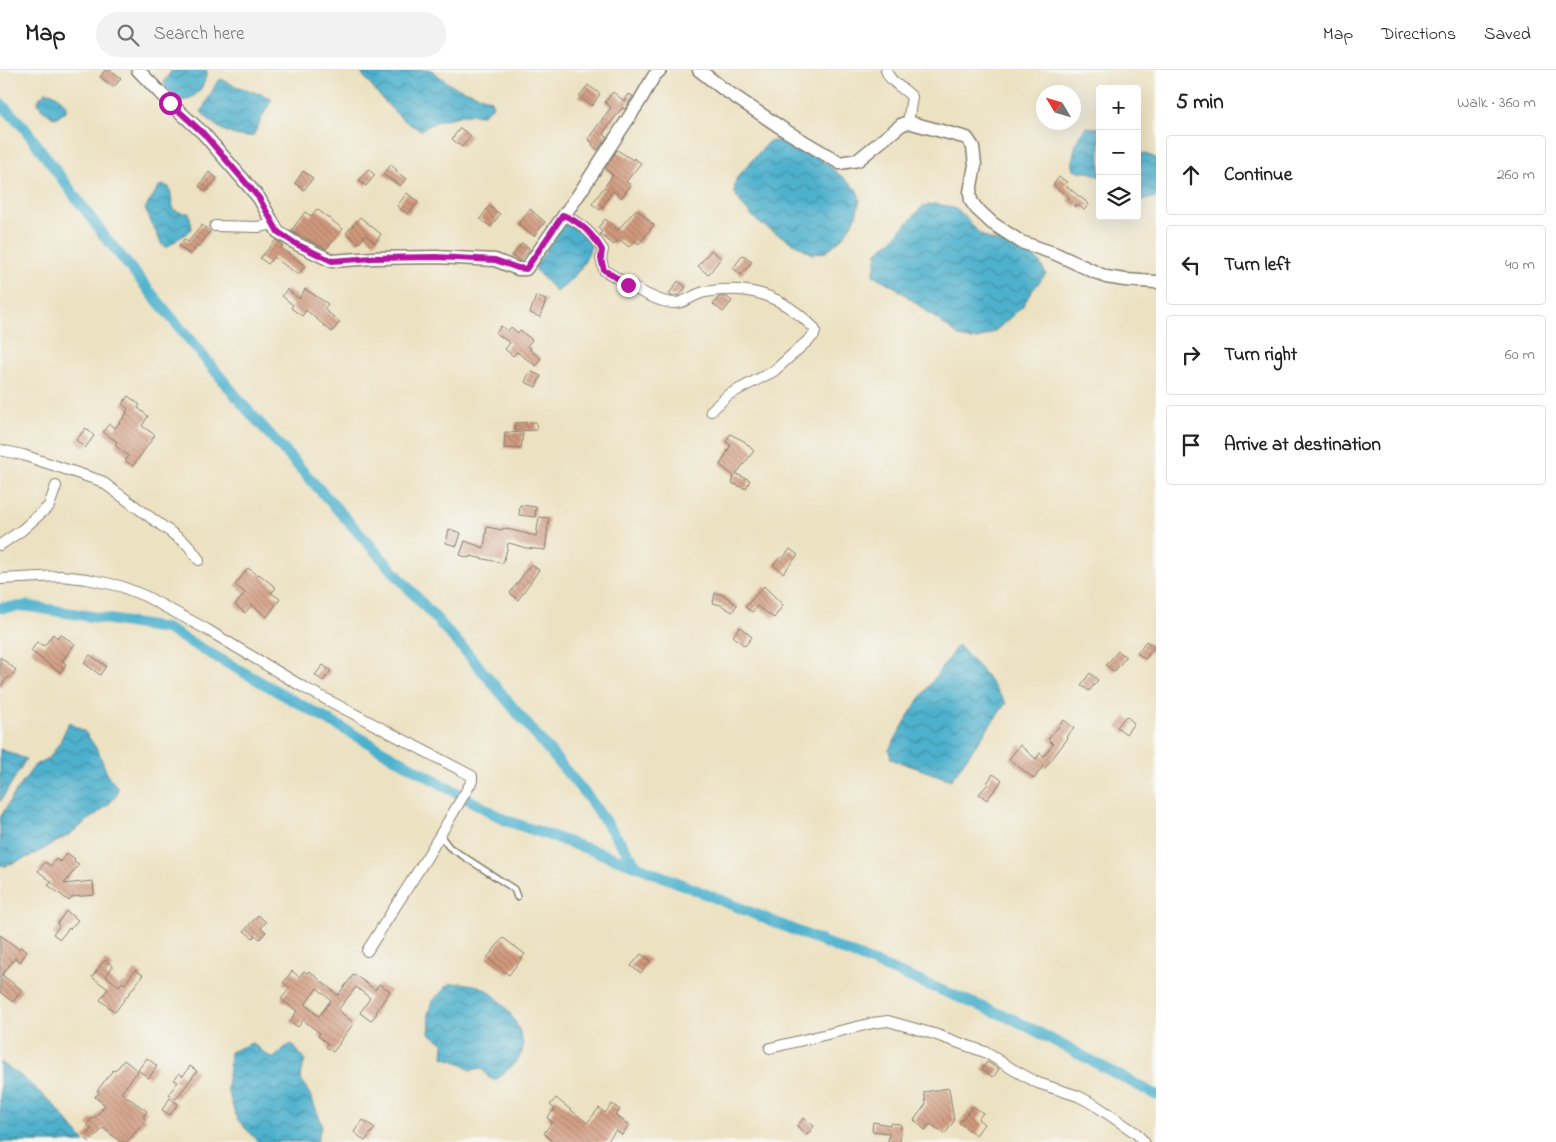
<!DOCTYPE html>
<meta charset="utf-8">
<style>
:root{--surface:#fff;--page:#f2f2f2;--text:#222;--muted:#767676;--line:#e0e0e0}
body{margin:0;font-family:"Indie Flower",sans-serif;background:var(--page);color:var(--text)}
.controls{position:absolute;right:15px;top:15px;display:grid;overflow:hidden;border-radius:5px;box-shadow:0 5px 20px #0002}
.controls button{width:45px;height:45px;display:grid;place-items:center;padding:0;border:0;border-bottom:1px solid var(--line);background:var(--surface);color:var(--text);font:25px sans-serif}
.compass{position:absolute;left:1036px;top:15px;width:45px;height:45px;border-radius:50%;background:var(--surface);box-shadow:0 5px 20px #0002;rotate:308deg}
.stop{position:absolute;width:15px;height:15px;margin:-11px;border:4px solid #b5179e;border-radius:50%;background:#fff}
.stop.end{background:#b5179e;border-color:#fff;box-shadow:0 1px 5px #0008}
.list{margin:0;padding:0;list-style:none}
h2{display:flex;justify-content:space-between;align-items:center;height:65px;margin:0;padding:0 20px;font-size:21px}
h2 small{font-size:16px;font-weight:400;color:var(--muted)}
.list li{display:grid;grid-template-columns:32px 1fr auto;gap:15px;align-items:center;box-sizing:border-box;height:80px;margin:0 10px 10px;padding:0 10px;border:1px solid var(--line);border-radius:5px}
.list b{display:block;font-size:19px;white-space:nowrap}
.list em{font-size:16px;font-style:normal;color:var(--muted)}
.icon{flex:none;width:28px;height:28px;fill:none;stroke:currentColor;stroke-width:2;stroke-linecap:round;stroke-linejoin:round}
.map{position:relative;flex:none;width:1156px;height:1072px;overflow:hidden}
header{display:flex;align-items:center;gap:30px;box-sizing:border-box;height:70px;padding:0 25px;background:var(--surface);border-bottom:1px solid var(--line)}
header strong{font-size:24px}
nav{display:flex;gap:28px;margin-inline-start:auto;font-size:18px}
.search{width:350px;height:45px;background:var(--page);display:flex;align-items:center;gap:12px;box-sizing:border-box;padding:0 18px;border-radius:28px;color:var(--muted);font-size:19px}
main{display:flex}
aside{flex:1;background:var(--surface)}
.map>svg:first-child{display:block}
</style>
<header>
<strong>Map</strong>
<div class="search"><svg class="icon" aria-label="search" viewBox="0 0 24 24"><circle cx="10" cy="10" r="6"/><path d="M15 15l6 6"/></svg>Search here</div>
<nav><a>Map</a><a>Directions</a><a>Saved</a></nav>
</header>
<main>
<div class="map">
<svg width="1156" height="1072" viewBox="0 0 1156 1072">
<defs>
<pattern id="water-waves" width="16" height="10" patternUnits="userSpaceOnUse" patternTransform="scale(1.25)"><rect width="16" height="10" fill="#4eb1cd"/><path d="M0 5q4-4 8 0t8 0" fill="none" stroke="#408fa6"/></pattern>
<pattern id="building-back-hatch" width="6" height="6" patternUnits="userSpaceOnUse" patternTransform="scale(1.25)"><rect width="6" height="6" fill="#d1997d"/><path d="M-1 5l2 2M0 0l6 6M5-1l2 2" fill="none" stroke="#a97c66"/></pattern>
</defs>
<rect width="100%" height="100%" fill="#f6f6f2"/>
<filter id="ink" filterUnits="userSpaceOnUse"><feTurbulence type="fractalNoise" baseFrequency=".02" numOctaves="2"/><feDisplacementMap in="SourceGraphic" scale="10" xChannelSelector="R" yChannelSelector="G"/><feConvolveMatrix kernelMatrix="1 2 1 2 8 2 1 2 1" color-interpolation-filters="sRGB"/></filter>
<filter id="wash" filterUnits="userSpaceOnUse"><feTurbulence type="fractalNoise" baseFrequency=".0096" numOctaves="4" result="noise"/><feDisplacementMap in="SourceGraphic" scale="20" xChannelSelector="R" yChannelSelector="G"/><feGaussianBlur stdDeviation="1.12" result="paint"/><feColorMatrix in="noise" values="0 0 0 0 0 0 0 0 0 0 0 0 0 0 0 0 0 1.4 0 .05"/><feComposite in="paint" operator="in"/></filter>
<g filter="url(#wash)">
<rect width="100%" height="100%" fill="#ece1c1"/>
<g fill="url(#water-waves)" stroke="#356674">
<path d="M172,0H207V2C203,18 200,25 183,31L166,21L164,12Z"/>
<path d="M365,0H431L451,15L491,30L493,36L483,45L467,44L438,51L421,60C417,58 412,56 408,53C390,40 375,21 362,4Z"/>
<path d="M221,9L233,15L272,28L253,66C232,69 215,57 201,42L217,12Z"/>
<path d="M46,22C55,22 62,29 66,36V41L59,47L53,48L40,37L37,33L40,27Z"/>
<path d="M1086,57L1100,58V107L1089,102H1080L1073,99C1072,84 1076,68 1086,57Z"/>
<polygon points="788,69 825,92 857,120 860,130 855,149 843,167 826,182 812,184 759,153 743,136 734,122 736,109 768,72"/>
<polygon points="1137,81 1156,88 1156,127 1145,130 1137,130"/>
<path d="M163,115L169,117C172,124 171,132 174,140L182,143H189L192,159L167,177L162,175L145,139L159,116Z"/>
<path d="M935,134C954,137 958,138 971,154C974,157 978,163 982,165C1008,181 1030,170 1046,204L1032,221L1022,237L995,261L984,267L972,270L960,267L895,217L873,205L876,194L877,182L891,171L923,136Z"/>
<path d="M563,154C579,156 582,160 592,172C588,191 573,212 556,222C551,214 537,204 535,197Z"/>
<polygon points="958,575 984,603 1006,633 951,710 891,689 889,680 912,640"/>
<polygon points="69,652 85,662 98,681 109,708 118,717 117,725 108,735 69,765 33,785 5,796 0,795 0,748 12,727 35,695 50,687 60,672"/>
<polygon points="0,679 26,689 0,732"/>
<path d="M462,913C468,914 476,915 481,917C499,924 528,962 522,982C519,991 503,1004 495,1010L489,1008L482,998L471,1000L463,994L443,987L444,974L429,963L430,953L428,945L431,933L449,914Z"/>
<polygon points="252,973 271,988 274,988 284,978 292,974 305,990 300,1007 311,1027 322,1054 317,1072 258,1072 237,1049 227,1019 230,982"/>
<polygon points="0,992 21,1006 53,1034 85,1072 0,1072"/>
</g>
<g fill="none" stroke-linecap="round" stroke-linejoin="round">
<g stroke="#4eb1cd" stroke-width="11">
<polyline points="0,33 23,56 105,167 245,337 469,585 588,727 637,796 1017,951 1156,1025"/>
<polyline points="0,538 27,536 167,559 505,750 637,796"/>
</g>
</g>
<g id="blocks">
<g fill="url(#building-back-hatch)" fill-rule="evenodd">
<polygon points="105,0 110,0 121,8 114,17 100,7"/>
<polygon points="588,15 600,24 592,36 579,26"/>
<polygon points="613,22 624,31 628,24 633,26 625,39 622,38 603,63 607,67 598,80 592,75 593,73 588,69 611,37 605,32"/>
<polygon points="460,58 471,66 462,77 452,69"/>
<polygon points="617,80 633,90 634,88 641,93 626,112 631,115 621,128 613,121 600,140 592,134 613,105 605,99"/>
<polygon points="391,95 397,100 396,101 406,109 400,116 383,104"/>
<polygon points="368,99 375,105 366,116 359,111"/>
<polygon points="303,101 313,108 304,120 295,113"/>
<polygon points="209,102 217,108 206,122 199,116"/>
<polygon points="1059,107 1067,112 1065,115 1089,134 1084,140 1077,134 1075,137 1067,130 1069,128 1053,115"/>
<polygon points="407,123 418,132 408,144 397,136"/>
<polygon points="489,136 500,144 491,157 480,149"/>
<polygon points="317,139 343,159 326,179 291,161 305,142 311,146"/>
<polygon points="530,139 545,152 534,166 518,154"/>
<polygon points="636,139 654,155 639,174 635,171 629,177 619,169 614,175 600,164 602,162 598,158 605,149 618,160"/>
<polygon points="360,147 381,164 375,173 365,165 359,173 346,163"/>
<polygon points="202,155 210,161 199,176 198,175 190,185 179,176 184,169 188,172"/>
<polygon points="276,170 283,175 281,178 305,196 298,205 274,187 268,194 260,188"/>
<polygon points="522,173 530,179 520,191 512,186"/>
<polygon points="711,180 721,188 708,205 698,196"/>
<polygon points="743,185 752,192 741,205 733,198"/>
<polygon points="678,211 686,217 680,225 671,226 669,224"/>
<polygon points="287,219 299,229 305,219 328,234 324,239 340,252 332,262 306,240 302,246 291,238 293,235 282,226"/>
<polygon points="536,226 546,230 540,247 530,243"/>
<polygon points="719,227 727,227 732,231 723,242 713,234"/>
<polygon points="501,256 508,261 511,257 518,263 520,260 532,270 527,276 531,278 530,280 541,288 536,296 517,282 513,286 505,279 510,273 496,263"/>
<polygon points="530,301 541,306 536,317 525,312"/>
<polygon points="128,326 140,335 138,338 148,346 142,356 155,365 133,396 125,390 128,386 115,375 117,372 103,362 109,354 115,358 127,343 126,342 128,339 122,334"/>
<polygon points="536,352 537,360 515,361 515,353"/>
<polygon points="86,358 94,366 85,378 76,370"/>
<polygon points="505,362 523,363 521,379 504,378"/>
<polygon points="730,364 744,371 754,381 736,404 750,410 746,419 732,413 734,406 720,395 731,375 726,372"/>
<polygon points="520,435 536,437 535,447 519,445"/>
<polygon points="539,447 549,448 545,480 526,478 509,473 507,475 508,476 503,493 470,486 469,488 460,485 465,471 484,478 487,457 502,460 503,458 536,466"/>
<polygon points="449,459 461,463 457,476 446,473"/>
<polygon points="790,479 798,485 783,503 773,495 780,487 782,489"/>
<polygon points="531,494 539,500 518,530 510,523"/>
<polygon points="248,498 258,505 259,504 276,518 271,523 280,529 267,547 252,535 245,543 235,535 245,523 235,515"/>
<polygon points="764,516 783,535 774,548 757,536 752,542 745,537"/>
<polygon points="715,523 724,525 737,535 732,542 721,535 713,533"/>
<polygon points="740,557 752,567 745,576 733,566"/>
<polygon points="53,564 57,568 60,564 75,574 62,591 66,594 60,602 31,581 37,572 44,576"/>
<polygon points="1146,571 1154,577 1145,589 1137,583"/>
<polygon points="1118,581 1126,587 1114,602 1106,595"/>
<polygon points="90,585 106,596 100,605 84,593"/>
<polygon points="0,587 16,600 9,608 8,607 0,617"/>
<polygon points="323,595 331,601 323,611 315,605"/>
<polygon points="1090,603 1098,610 1089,621 1081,615"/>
<polygon points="1126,646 1134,653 1126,664 1117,657"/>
<polygon points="1064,650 1074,658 1066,667 1068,668 1045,698 1043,696 1034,709 1009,689 1020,675 1036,689 1040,683 1044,686 1053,674 1048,669"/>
<polygon points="993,704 1002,710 987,730 979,724 988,714 987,713"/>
<polygon points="67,783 75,789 74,791 79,794 64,814 93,811 94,825 72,827 69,831 48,815 52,812 38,801 45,792 51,796 56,789 61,792"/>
<polygon points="66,841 78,850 73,856 70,859 69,858 60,869 53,864 59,856 57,854"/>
<polygon points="258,845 266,852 261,858 266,862 260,869 255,865 253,868 244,861"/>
<polygon points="0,865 19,879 20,877 27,882 20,892 15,888 2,905 22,920 13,932 0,922"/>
<polygon points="503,868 525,884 509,905 487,888"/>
<polygon points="641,884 650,890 641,903 631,896"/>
<polygon points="105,890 113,896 106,906 119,916 122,912 125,914 135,900 143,905 115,942 100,930 108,919 92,907"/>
<path d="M292,901L299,907L304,901L307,903L309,901L338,925L354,904L375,920L379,914L390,921L376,942L377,943L371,951L360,943L370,928L356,917L338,940L354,953L339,973H340L333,982L326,977L328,974L318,966L320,963L303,950L298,957L290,951L297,941L281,929L290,918L283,913ZM317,918L331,930L319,946L305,935Z"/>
<polygon points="147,988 157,996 149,1008 138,1000"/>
<polygon points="124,990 138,1001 121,1023 147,1041 143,1047 146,1050 127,1072 121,1072 103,1058 90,1072 84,1068 92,1058 87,1055 92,1048 94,1049 105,1035 95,1027 99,1023 97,1021 113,1000 115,1001"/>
<polygon points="987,992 999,999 993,1007 982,999"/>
<polygon points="190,996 197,1001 176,1029 169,1024 178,1012 174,1010 179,1003 183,1006"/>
<polygon points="949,1018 954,1051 945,1064 930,1054 925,1060 914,1050 926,1034 924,1022"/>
<polygon points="170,1028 178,1034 170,1045 162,1040"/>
<polygon points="556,1028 587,1053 599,1038 605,1043 612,1034 620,1040 615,1045 629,1055 622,1065 616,1060 607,1072 553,1072 544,1063 552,1052 547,1048 555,1039 550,1035"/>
<polygon points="973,1036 983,1043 978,1049 984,1054 976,1065 959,1053"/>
<polygon points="804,1048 814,1056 807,1065 797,1056"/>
<polygon points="363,1050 375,1058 365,1071 354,1062"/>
<polygon points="873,1052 890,1055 890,1053 901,1054 900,1072 888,1072 889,1063 872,1061"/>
</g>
</g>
</g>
<g filter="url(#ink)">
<use href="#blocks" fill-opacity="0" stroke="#847e6e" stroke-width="1"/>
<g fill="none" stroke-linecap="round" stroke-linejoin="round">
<defs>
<polyline id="service" points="440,765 449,777 514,819 517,827"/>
<g id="minor">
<path d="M886,0C890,13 903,17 912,27L908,52"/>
<path d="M563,145C580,152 593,164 603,180L601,189L604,200C620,210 654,232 673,233C686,234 693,224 705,222C750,214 782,226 814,258L815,261L814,265L774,301L728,325L711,341"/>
<polyline points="215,156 258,157 274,154"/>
<polyline points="0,380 23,385 101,411 188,475 199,490"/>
<polyline points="0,475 22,460 49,436 56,416"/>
<polyline points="0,509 61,506 87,509 120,516 145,526 206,559 303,617 472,706 472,711 427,787 367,881"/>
<polyline points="770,978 873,953 888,951 934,964 985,982 1014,1000 1038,1013 1078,1026 1095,1035 1136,1063 1144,1072"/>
</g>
<g id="tertiary">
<polyline points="138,0 170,33 203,63 259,128 278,162 297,174 332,191 373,188 436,187 495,190 518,199 526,199 579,124 639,32 654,6 660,0"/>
<polyline points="699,0 722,18 786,61 840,93 858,90 901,55 908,52 967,68 973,77 975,95 970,122 971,131 976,138 992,153 1021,172 1056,184 1106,207 1125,210 1156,212"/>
</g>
</defs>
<use href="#service" stroke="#847e6e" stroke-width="8"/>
<use href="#minor" stroke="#847e6e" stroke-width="12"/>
<use href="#tertiary" stroke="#847e6e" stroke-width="15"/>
<use href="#service" stroke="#fff" stroke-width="5"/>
<use href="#minor" stroke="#fff" stroke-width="10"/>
<use href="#tertiary" stroke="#fff" stroke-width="12"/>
</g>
</g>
<g fill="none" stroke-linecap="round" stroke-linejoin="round" filter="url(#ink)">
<path stroke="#b5179e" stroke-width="6" d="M170,33L203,63L259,128L278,162L296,174L332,191L373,188L436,187L495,190L518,198L526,199L563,145C580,152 593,164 602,180L601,189L604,200L628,215"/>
</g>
</svg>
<div class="controls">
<button>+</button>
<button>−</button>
<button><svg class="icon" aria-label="layers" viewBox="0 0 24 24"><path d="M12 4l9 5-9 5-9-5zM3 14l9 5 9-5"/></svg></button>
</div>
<svg class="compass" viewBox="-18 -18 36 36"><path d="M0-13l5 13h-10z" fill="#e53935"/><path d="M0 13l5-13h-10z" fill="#767676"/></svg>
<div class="stop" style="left:170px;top:33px"></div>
<div class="stop end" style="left:628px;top:215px"></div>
</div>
<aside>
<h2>5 min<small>Walk · 360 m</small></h2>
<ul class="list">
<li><svg class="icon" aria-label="ahead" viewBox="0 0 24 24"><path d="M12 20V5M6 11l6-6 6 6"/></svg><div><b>Continue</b></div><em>260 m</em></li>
<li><svg class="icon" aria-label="left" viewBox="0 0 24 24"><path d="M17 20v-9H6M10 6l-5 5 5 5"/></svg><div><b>Turn left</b></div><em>40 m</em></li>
<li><svg class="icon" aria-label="right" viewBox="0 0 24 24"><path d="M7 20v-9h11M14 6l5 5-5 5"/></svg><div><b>Turn right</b></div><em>60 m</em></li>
<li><svg class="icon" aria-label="arrive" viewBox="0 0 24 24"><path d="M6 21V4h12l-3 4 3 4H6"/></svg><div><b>Arrive at destination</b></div></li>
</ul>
</aside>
</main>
